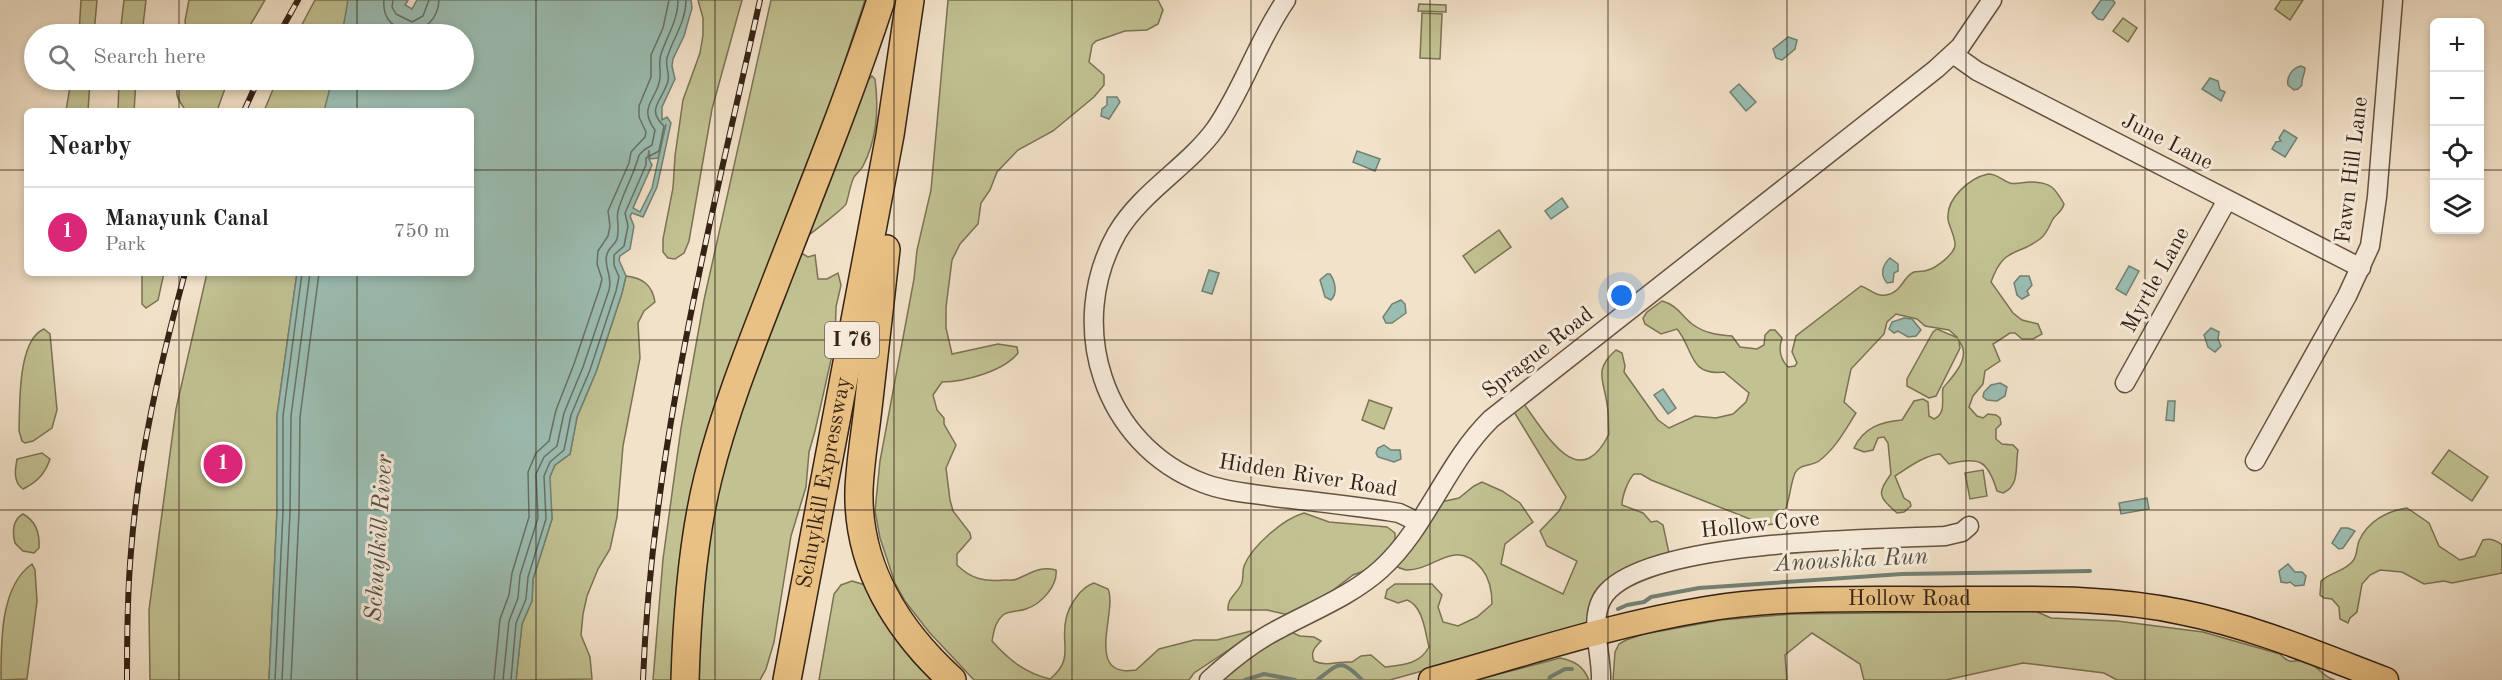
<!DOCTYPE html>
<meta charset="utf-8">
<style>
:root{--surface:#fff;--page:#f6f6f6;--text:#222;--muted:#767676;--line:#e0e0e0;--accent:#db2777}
body{margin:0;font-family:"Old Standard TT",serif;background:var(--page);color:var(--text)}
.controls{position:absolute;right:18px;top:18px;display:grid;overflow:hidden;border-radius:9px;box-shadow:0 3px 9px #0003}
.controls button{width:54px;height:54px;display:grid;place-items:center;padding:0;border:0;border-bottom:2px solid var(--line);background:var(--surface);color:var(--text);font:30px sans-serif}
.you{position:absolute;left:1622px;top:296px;width:21px;height:21px;margin:-15px;border:4px solid #fff;border-radius:50%;background:#1a73e8;box-shadow:0 0 0 9px #1a73e833}
.badge{display:grid;place-items:center;width:39px;height:39px;border-radius:50%;background:var(--accent);color:#fff;font-size:20px;font-weight:700}
.pin{position:absolute;translate:-50% -50%;border:3px solid #fff;box-shadow:0 2px 6px #0006}
.list{margin:0;padding:0;list-style:none}
h2{display:flex;justify-content:space-between;align-items:center;height:78px;margin:0;padding:0 24px;font-size:26px}
h2 small{font-size:20px;font-weight:400;color:var(--muted)}
.list li{display:grid;grid-template-columns:39px 1fr auto;gap:18px;align-items:center;box-sizing:border-box;height:90px;padding:0 24px;border-top:2px solid var(--line)}
.list b{display:block;font-size:22px;white-space:nowrap}
.list p{margin:0;font-size:20px;white-space:nowrap;color:var(--muted)}
.list em{font-size:20px;font-style:normal;color:var(--muted)}
.icon{flex:none;width:33px;height:33px;fill:none;stroke:currentColor;stroke-width:2;stroke-linecap:round;stroke-linejoin:round}
.map{position:relative;flex:none;width:2502px;height:680px;overflow:hidden}
.search{position:absolute;background:var(--surface);box-shadow:0 3px 9px #0003;left:24px;top:24px;width:450px;height:66px;display:flex;align-items:center;gap:15px;box-sizing:border-box;padding:0 21px;border-radius:33px;color:var(--muted);font-size:22px}
.panel{position:absolute;background:var(--surface);box-shadow:0 3px 9px #0003;left:24px;top:108px;width:450px;height:168px;border-radius:9px}
.map>svg:first-child{display:block}
</style>
<div class="map">
<svg width="2502" height="680" viewBox="0 0 2502 680">
<rect width="100%" height="100%" fill="#f2e2c9"/>
<filter id="stains"><feTurbulence type="fractalNoise" baseFrequency=".00333" numOctaves="4"/><feColorMatrix values="0 0 0 0 .2 0 0 0 0 .09 0 0 0 0 .02 0 0 0 .5 -.17"/></filter>
<radialGradient id="worn" r=".72"><stop offset=".6" stop-color="#630" stop-opacity="0"/><stop offset="1" stop-color="#630" stop-opacity=".3"/></radialGradient>
<g fill="#c1c192" stroke="#7b7253" stroke-width="1.5">
<polygon points="81,0 97,0 94,34 79,34"/>
<polygon points="124,0 146,0 142,34 120,34"/>
<polygon points="189,0 265,0 245,34 187,34 185,21"/>
<polygon points="315,0 408,0 384,34 297,34"/>
<polygon points="698,0 742,0 712,109 689,241 684,253 675,259 668,258 663,252 663,239 673,188 675,156 683,100 700,53 703,35 703,18"/>
<polygon points="771,0 865,0 819,139 799,183 711,416 694,484 674,680 653,680 663,559 681,428 704,300"/>
<path d="M948,0H1158L1163,10L1158,24L1147,30L1125,31L1096,41L1092,45L1089,62L1104,75V85L1094,97L1053,131L1018,150L997,172L990,190L981,203L978,224L960,244L952,260L946,307V328L952,354L998,344L1017,347L1018,353C1004,371 964,382 942,382L933,395L937,410L944,418V424L956,445L946,468L950,500L953,511L970,533L971,538L957,554V565C971,579 985,582 1004,580C1008,580 1013,581 1017,579C1032,573 1039,566 1056,570C1058,586 1041,604 1026,609C1018,612 1010,610 1003,615C995,622 994,631 992,641C1009,660 1025,673 1050,679C1075,659 1060,643 1066,619C1069,605 1081,587 1094,583L1108,589C1118,611 1083,679 1136,670L1159,649L1194,640H1217L1251,631V634L1248,637L1194,673L1189,680H974L929,632L905,601L895,583L880,538L875,511L880,461L914,279L917,250L931,190Z"/>
<polygon points="2281,0 2303,0 2290,20 2275,9"/>
<polygon points="1419,4 1446,5 1446,12 1418,11"/>
<polygon points="1422,13 1442,14 1440,59 1420,58"/>
<polygon points="2123,18 2137,28 2128,42 2113,31"/>
<path d="M872,76L875,79C879,109 877,139 863,166C861,170 857,173 854,177C850,185 849,195 846,204C844,208 812,233 807,236L864,84Z"/>
<polygon points="71,80 90,80 88,111 66,111"/>
<polygon points="119,80 136,80 134,111 118,111"/>
<path d="M178,80H228L217,111H186C177,97 175,98 178,80Z"/>
<polygon points="277,80 350,80 327,111 264,111"/>
<path d="M1988,174C1998,174 2001,180 2010,183C2017,185 2023,182 2030,182C2051,182 2055,188 2064,204C2062,212 2057,213 2053,219C2049,226 2047,234 2040,239C2016,257 2004,246 1991,282L2013,313L2022,320L2038,324L2042,334L2033,339H2022L2015,333H2010L1993,344L2000,361L1985,371L1983,384L1973,396L1969,407L1977,416L1983,418L1988,414L1996,415L2000,418L2001,424L1996,429V439L2002,444L2013,445L2018,450C2015,467 2020,486 2003,493L1997,491C1988,461 1980,456 1949,464L1940,454C1925,455 1909,467 1895,476L1904,498L1910,502L1911,506L1904,512L1897,513C1878,496 1877,494 1891,474L1888,443L1884,437L1878,438L1873,450L1864,452L1854,448C1864,427 1881,422 1902,420L1914,401L1923,399L1928,402L1929,416L1934,419C1947,413 1941,399 1943,388C1954,375 1972,357 1959,341L1960,348L1936,396L1929,398L1907,386V379L1933,332L1937,329L1958,338L1949,330L1925,326L1917,319L1896,314L1887,322L1884,334L1851,369L1844,402L1856,413C1845,430 1836,448 1819,461C1812,466 1799,464 1795,473C1788,490 1791,511 1775,524L1765,525L1651,480L1641,474H1634C1628,480 1622,496 1622,505L1643,513L1651,522L1657,521L1663,525L1669,553L1666,557C1644,562 1606,572 1594,593C1589,603 1588,615 1587,625L1390,680H1217L1286,630L1300,636L1314,637L1321,641C1315,647 1310,652 1314,661C1326,667 1338,661 1352,662L1361,656L1371,655L1385,667C1403,665 1420,664 1429,647C1425,631 1423,606 1407,600L1398,603L1385,598L1387,590L1395,584H1432L1442,595L1438,607L1443,622L1458,626L1477,617L1492,604C1492,592 1490,579 1482,569C1455,536 1435,571 1406,570C1402,569 1397,567 1393,565L1441,502L1459,498L1474,486L1482,482L1502,491L1520,503L1533,522L1505,544L1501,564L1563,594L1577,561L1547,546L1540,531L1559,511L1566,497L1511,407L1521,400C1544,430 1578,497 1609,434C1608,424 1609,414 1607,404C1604,380 1593,370 1616,350L1622,353L1625,366L1624,372L1658,420L1669,428L1695,416L1716,418L1733,414L1746,402L1749,393L1724,372C1688,376 1694,349 1677,329L1661,334L1645,324L1643,318L1647,312L1662,301C1677,305 1681,315 1692,324C1704,333 1717,335 1732,336L1740,347L1757,349L1764,345L1765,335L1770,330H1775L1782,338C1778,350 1780,359 1788,367L1795,366L1797,363L1792,352L1796,336L1861,286C1870,289 1876,297 1886,295C1903,292 1902,277 1914,272C1918,271 1923,272 1928,270C1936,268 1953,255 1955,246C1956,238 1949,227 1948,219C1946,198 1970,178 1988,174Z"/>
<polygon points="1499,230 1511,247 1475,273 1463,256"/>
<polygon points="803,254 808,257 815,255 818,279 827,279 838,273 841,285 836,307 835,342 815,431 809,452 806,487 791,536 774,642 766,669 760,680 696,680 705,554 726,444 798,255"/>
<polygon points="142,273 164,273 158,300 146,308 142,304"/>
<polygon points="207,273 297,273 277,415 277,512 269,680 150,680 149,610 176,409"/>
<path d="M626,276C642,278 652,284 655,302L644,311L638,323L640,358L623,446L617,517L610,549L598,569L587,596L583,614L581,635L590,657L592,679L516,680L522,624L532,601L533,579L552,519L549,477L555,465L570,454L577,417L596,372L622,293Z"/>
<path d="M44,329L50,334L57,410L52,428L33,441L25,443L22,441L19,431C20,407 17,340 44,329Z"/>
<polygon points="1369,400 1392,408 1384,429 1362,420"/>
<polygon points="2449,450 2488,477 2472,501 2432,473"/>
<path d="M42,453L50,459C45,474 37,482 23,489C13,482 15,470 17,459Z"/>
<polygon points="1983,470 1987,496 1970,499 1965,473"/>
<path d="M2407,508L2429,523L2439,546L2460,560L2475,556L2483,540C2490,538 2496,540 2502,545V573L2452,583L2444,581L2424,584L2402,572L2380,570L2370,575L2362,584L2357,612L2350,618L2348,623L2340,619L2339,607L2332,599L2324,598L2320,595L2321,581C2331,572 2343,572 2352,562C2358,556 2356,548 2359,541C2368,521 2387,511 2407,508Z"/>
<path d="M1304,513L1329,522L1387,527L1395,533V543L1369,569L1353,575L1332,591L1289,615L1267,610H1228C1227,598 1236,595 1241,585C1244,579 1242,573 1244,566C1252,546 1283,519 1304,513Z"/>
<path d="M23,514C36,521 40,533 39,548L34,553L23,551L15,543C12,532 13,519 23,514Z"/>
<path d="M32,564L35,570L37,601L27,679L1,680C1,643 0,586 32,564Z"/>
<polygon points="852,581 865,585 912,660 931,680 819,680 834,594 841,585"/>
<path d="M2035,611L2051,618L2117,621L2203,632L2280,654C2293,669 2299,655 2311,663C2320,669 2323,677 2335,680H2117L2104,673L2023,663L1946,680H1864L1860,664L1812,633L1785,655L1787,680H1613L1615,652L1619,644L1626,640L1644,634L1721,620L1792,614Z"/>
<path d="M1560,658C1575,661 1583,666 1589,680H1476Z"/>
</g>
<g fill="#9bbeb3" stroke="#728073" stroke-width="1.5" fill-rule="evenodd">
<path d="M348,0H408L405,5L412,9L417,0H691L692,8L684,36L673,59L672,66L675,79L662,107V120L667,117L671,123L657,187L643,217L632,213L630,216L634,226L630,249L620,256L619,260L626,276L622,293L596,372L577,417L570,454L555,465L550,477L552,519L533,579L532,601L522,624L516,680H269L277,512V415L297,273H471V111H324L332,80H464V34H342ZM666,124L652,188L640,212L633,208L652,165L648,157L649,150L650,159L658,158Z"/>
<polygon points="2101,0 2113,0 2115,3 2103,20 2098,19 2092,13"/>
<polygon points="1788,37 1797,40 1795,49 1782,60 1776,58 1773,49"/>
<path d="M2301,66L2305,68C2305,75 2301,78 2302,85L2298,89L2294,90L2288,85C2286,76 2293,68 2301,66Z"/>
<polygon points="2210,78 2218,81 2220,90 2225,92 2221,101 2202,89"/>
<polygon points="1739,84 1756,102 1746,111 1730,92"/>
<polygon points="1107,97 1117,97 1120,102 1109,119 1101,116 1102,109 1107,105"/>
<polygon points="2284,130 2297,138 2285,157 2272,149 2276,142 2281,141 2279,138"/>
<polygon points="1357,151 1380,159 1375,171 1353,162"/>
<polygon points="1562,198 1568,207 1551,219 1545,211"/>
<path d="M1890,258L1898,264V271L1894,273L1893,282L1887,283C1880,275 1882,265 1890,258Z"/>
<polygon points="2129,266 2139,271 2126,295 2116,289"/>
<polygon points="1209,270 1219,273 1212,294 1202,291"/>
<path d="M1327,274H1330C1335,281 1338,293 1331,300L1325,297L1320,280Z"/>
<polygon points="2020,276 2029,276 2032,285 2027,291 2029,295 2022,299 2017,295 2014,283"/>
<polygon points="1401,300 1405,304 1406,313 1392,323 1386,323 1383,317 1392,304"/>
<polygon points="1904,318 1912,319 1921,330 1916,336 1908,337 1898,331 1894,333 1889,329 1892,322"/>
<polygon points="2211,328 2219,332 2218,339 2221,346 2215,352 2208,347 2204,335"/>
<polygon points="2000,383 2007,387 2005,396 1997,401 1987,400 1983,397 1984,392 1991,385"/>
<polygon points="1663,389 1676,408 1668,414 1654,395"/>
<polygon points="2168,401 2175,401 2174,421 2166,420"/>
<polygon points="1384,445 1391,450 1400,450 1401,459 1394,462 1378,457 1376,453 1378,448"/>
<polygon points="2147,498 2149,509 2121,514 2119,503"/>
<polygon points="2341,528 2348,528 2355,531 2343,548 2339,549 2332,543"/>
<polygon points="2288,564 2295,572 2302,572 2306,576 2304,585 2295,586 2290,582 2287,583 2281,582 2279,571"/>
</g>
<g fill="none" stroke-linecap="round" stroke-linejoin="round">
<g stroke="#687064" stroke-width="1.5">
<path d="M384,0C380,39 437,42 439,0"/>
<polyline points="393,0 392,7 396,14 412,22 423,16 429,0"/>
<polyline points="275,680 283,512 283,416 302,273"/>
<polyline points="282,680 290,512 291,416 310,273"/>
<polyline points="291,680 299,513 300,417 319,273"/>
<polyline points="494,680 500,619 509,595 512,573 529,517 528,472 536,453 549,441 556,410 574,364 600,287 602,279 597,264 598,251 608,236 610,226 608,211 629,163 631,152 645,137 646,132 639,117 639,106 651,77 651,55 663,28 669,0"/>
<path d="M503,680L509,621L518,598L520,575L538,518L536,474L544,457L557,446L564,413L583,367L609,290C613,274 603,267 607,254C609,247 615,245 617,239C620,228 616,219 618,211C623,192 634,175 639,155L644,150L652,145L655,130C637,106 658,99 660,78C661,69 658,63 661,54C667,36 678,20 678,0"/>
<path d="M511,680L516,623L526,599L528,577L546,519L544,476L550,462L564,450L571,415L590,370L616,291L619,277L614,265V255L624,246L628,226L625,213L646,165V158L659,151L664,126C645,109 663,100 668,81C670,74 665,66 667,58C673,38 686,22 686,0"/>
</g>
<g stroke="#728073" stroke-width="4">
<polyline points="1618,609 1627,605 1644,602 1651,597 1699,588 1902,574 2090,571"/>
<polyline points="1245,680 1264,674 1295,680"/>
<path d="M1317,680C1339,664 1340,657 1362,680"/>
<polyline points="1549,680 1550,677 1565,669 1572,669"/>
</g>
<defs>
<g id="minor">
<path d="M1286,0C1258,40 1244,87 1216,128C1188,167 1142,191 1117,233C1065,325 1103,445 1203,483C1226,492 1251,493 1274,497C1312,501 1350,506 1387,511L1399,513L1418,522"/>
<polyline points="1953,54 1977,71 2361,268"/>
<polyline points="2125,383 2227,200"/>
<polyline points="2255,461 2347,296 2370,246 2377,197 2393,0"/>
<path d="M1209,680C1231,660 1253,642 1279,629C1314,610 1351,596 1381,569C1427,527 1446,463 1491,419L1936,69L1960,47L1992,0"/>
<path d="M1601,680C1602,655 1589,622 1602,599C1635,539 1879,539 1945,536L1962,532L1969,526"/>
</g>
<g id="major">
<path id="s1" d="M1431,680C1521,655 1613,624 1706,609C1792,595 1880,600 1966,599C2038,599 2111,597 2181,612C2252,626 2318,654 2386,680"/>
</g>
<g id="highway">
<path d="M886,249C880,302 874,355 868,408C865,435 860,463 859,490C857,566 897,630 952,680"/>
<path d="M685,680C687,612 692,543 708,478C724,413 749,350 773,289C810,193 849,98 881,0"/>
<path id="s2" d="M787,680L890,135L910,0"/>
</g>
</defs>
<use href="#minor" stroke="#645241" stroke-width="21"/>
<use href="#major" stroke="#352214" stroke-width="27"/>
<use href="#highway" stroke="#352214" stroke-width="30"/>
<use href="#minor" stroke="#f7ecdc" stroke-width="18"/>
<use href="#major" stroke="#e9c184" stroke-width="24"/>
<use href="#highway" stroke="#e9c184" stroke-width="27"/>
<defs>
<g id="rail">
<polyline points="279,34 298,0"/>
<polyline points="244,111 258,80"/>
<path d="M127,680C127,637 127,594 131,552C138,458 160,364 185,273"/>
<path d="M643,680C652,448 710,226 760,0"/>
</g>
</defs>
<use href="#rail" stroke="#352214" stroke-width="6"/>
<use href="#rail" stroke="#f7ecdc" stroke-width="4" stroke-dasharray="11" stroke-linecap="butt"/>
</g>
<path fill="none" stroke="#352214" stroke-width="1.5" stroke-opacity="0.55" d="M179,0V34M357,0V34M536,0V680M715,0V680M894,0V680M1072,0V680M1251,0V680M1430,0V680M1608,0V680M1787,0V680M1966,0V680M2145,0V680M2323,0V680M179,80V111M357,80V111M0,170H27M471,170H2434M2480,170H2502M179,273V680M357,273V680M0,340H2502M0,510H2502"/>
<g text-anchor="middle" dominant-baseline="central" stroke-width="6" stroke-linejoin="round" paint-order="stroke">
<rect fill="#f7ecdc" stroke="#6f5f50" stroke-width="1.5" x="825" y="322" width="54" height="36" rx="4.5"/>
<g font-size="21" font-weight="bold" fill="#352214">
<text x="852" y="340">I 76</text>
</g>
<g font-size="22" fill="#352214" stroke="#f7ecdc">
<text transform="translate(2167 142) rotate(27)">June Lane</text>
<text transform="translate(2352 170) rotate(-83)">Fawn Hill Lane</text>
<text transform="translate(2156 280) rotate(-61)">Myrtle Lane</text>
<text transform="translate(1538 353) rotate(-38)">Sprague Road</text>
<text transform="translate(1308 476) rotate(9)">Hidden River Road</text>
<text stroke="none"><textPath href="#s2" startOffset="201">Schuylkill Expressway</textPath></text>
<text transform="translate(1760 525) rotate(-6)">Hollow Cove</text>
<text stroke="none"><textPath href="#s1" startOffset="488">Hollow Road</textPath></text>
</g>
<g font-size="24" font-style="italic" fill="#545144" stroke="#f7ecdc">
<text transform="translate(380 538) rotate(-86)">Schuylkill River</text>
<text transform="translate(1851 561) rotate(-3)">Anoushka Run</text>
</g>
</g>
<rect width="100%" height="100%" filter="url(#stains)"/>
<rect width="100%" height="100%" fill="url(#worn)"/>
</svg>
<div class="controls">
<button>+</button>
<button>−</button>
<button><svg class="icon" aria-label="locate" viewBox="0 0 24 24"><circle cx="12" cy="12" r="6"/><path d="M12 2v4M12 18v4M2 12h4M18 12h4"/></svg></button>
<button><svg class="icon" aria-label="layers" viewBox="0 0 24 24"><path d="M12 4l9 5-9 5-9-5zM3 14l9 5 9-5"/></svg></button>
</div>
<div class="you"></div>
<div class="pin badge" style="left:223px;top:464px">1</div>
<div class="search"><svg class="icon" aria-label="search" viewBox="0 0 24 24"><circle cx="10" cy="10" r="6"/><path d="M15 15l6 6"/></svg>Search here</div>
<section class="panel">
<h2>Nearby<small></small></h2>
<ul class="list">
<li><span class="badge">1</span><div><b>Manayunk Canal</b><p>Park</p></div><em>750 m</em></li>
</ul>
</section>
</div>
